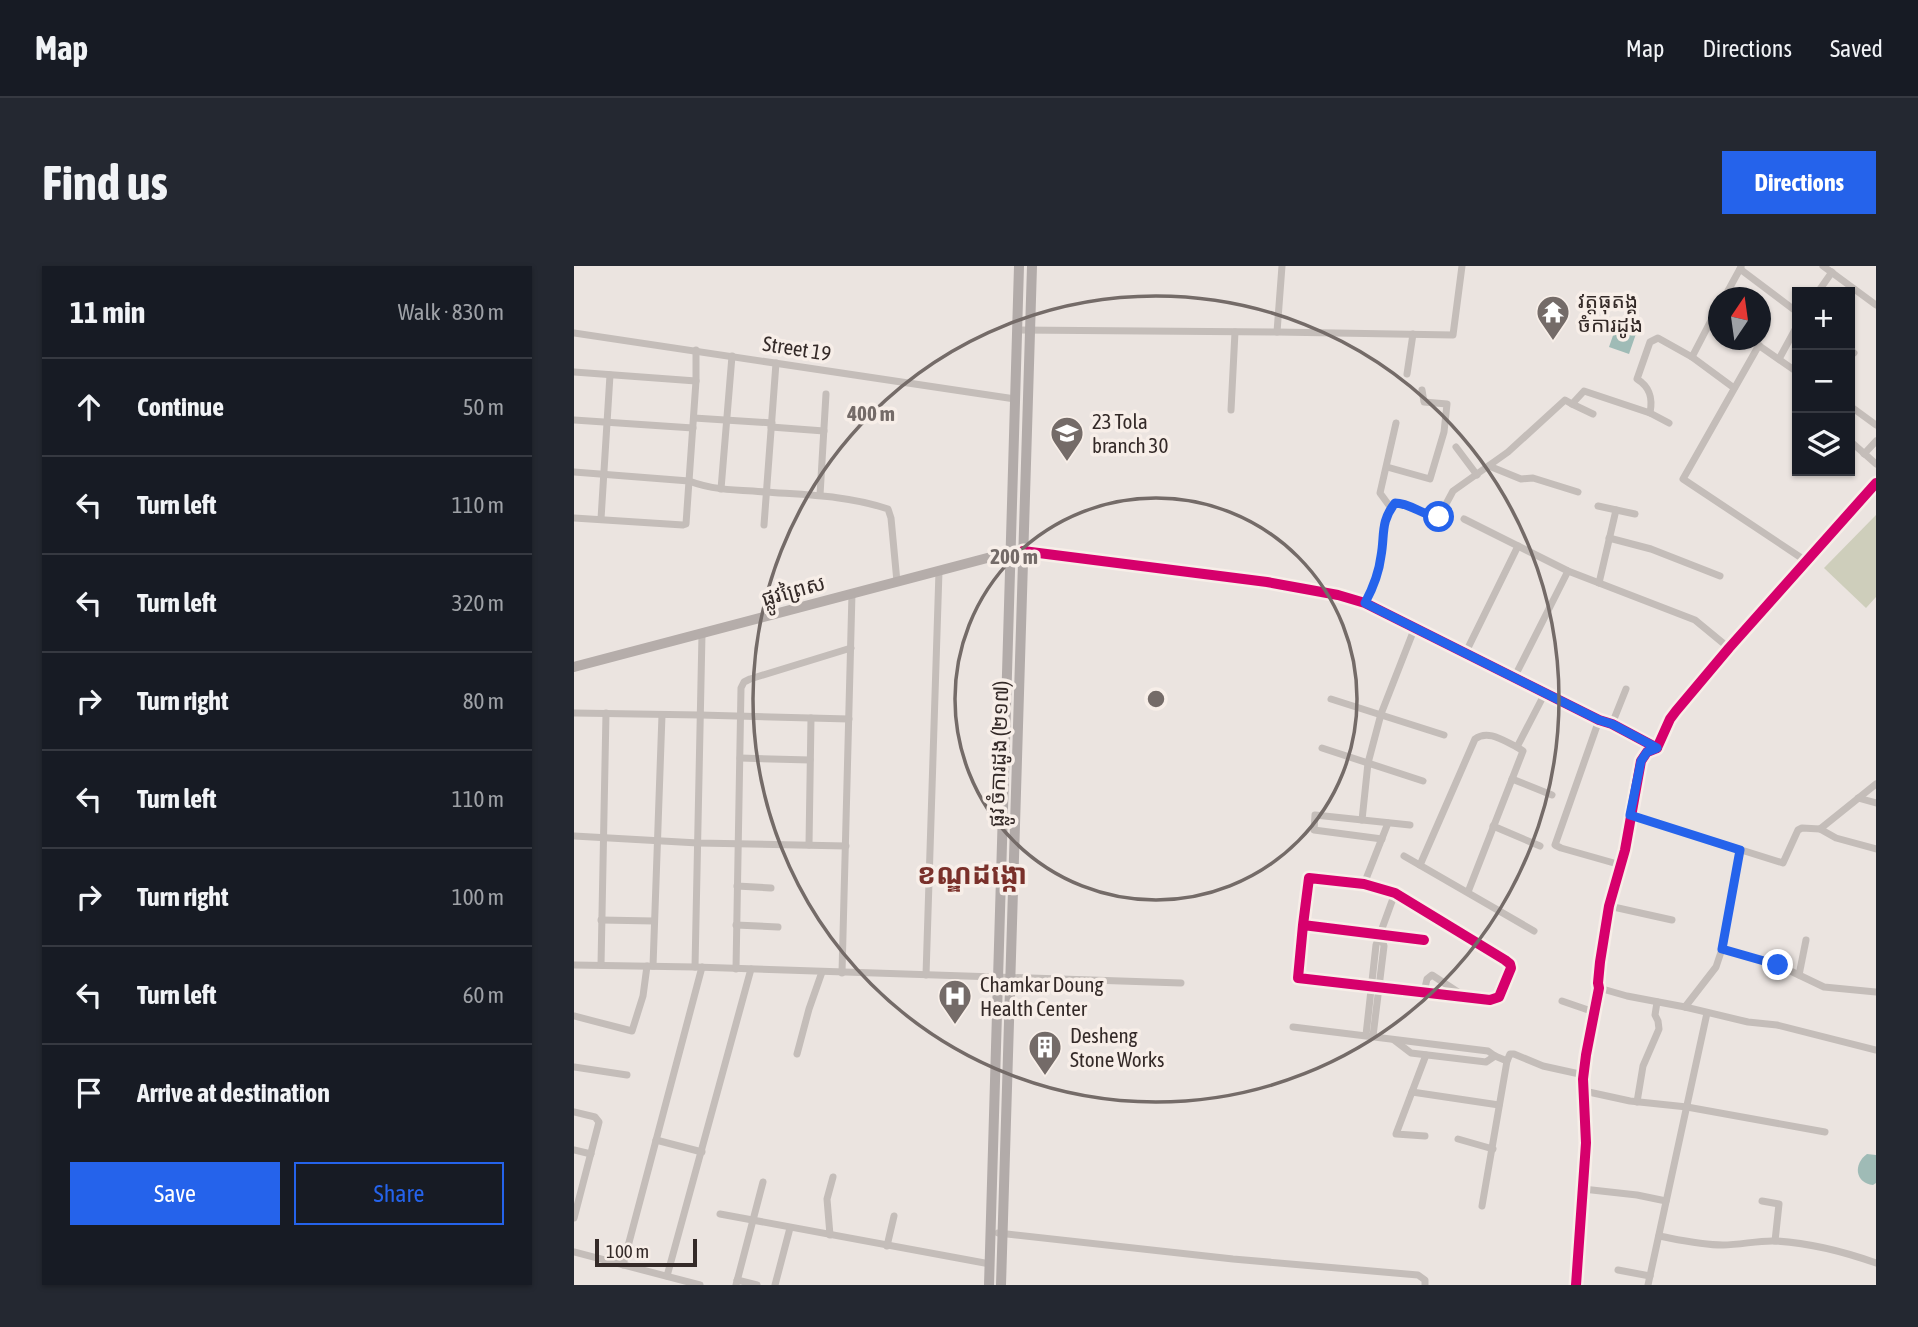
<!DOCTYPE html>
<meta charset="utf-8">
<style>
:root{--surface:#171b24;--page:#242831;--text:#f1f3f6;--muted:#9ea1a6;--line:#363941;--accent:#2563eb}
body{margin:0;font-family:"Asap Condensed","Noto Sans Khmer",sans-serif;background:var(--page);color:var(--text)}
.controls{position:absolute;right:21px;top:21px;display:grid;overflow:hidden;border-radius:0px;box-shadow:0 2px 5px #0004}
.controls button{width:63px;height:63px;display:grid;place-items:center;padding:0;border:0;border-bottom:2px solid var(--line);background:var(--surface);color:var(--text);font:35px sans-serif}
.compass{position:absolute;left:1134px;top:21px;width:63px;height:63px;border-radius:50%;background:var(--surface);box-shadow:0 2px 5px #0004;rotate:13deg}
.scale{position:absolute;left:21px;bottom:18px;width:102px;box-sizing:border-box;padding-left:7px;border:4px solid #342a28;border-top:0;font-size:19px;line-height:24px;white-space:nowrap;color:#342a28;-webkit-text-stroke:5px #f7eee8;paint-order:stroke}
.stop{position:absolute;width:21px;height:21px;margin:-16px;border:5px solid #2563eb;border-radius:50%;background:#fff}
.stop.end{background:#2563eb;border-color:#fff;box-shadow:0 2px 7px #0008}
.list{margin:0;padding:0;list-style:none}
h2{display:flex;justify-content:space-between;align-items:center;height:91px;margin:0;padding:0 28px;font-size:30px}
h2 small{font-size:23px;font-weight:400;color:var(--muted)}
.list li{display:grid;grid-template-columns:46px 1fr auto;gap:21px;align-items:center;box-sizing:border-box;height:98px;padding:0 28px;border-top:2px solid var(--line)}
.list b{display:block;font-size:26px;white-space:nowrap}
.list em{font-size:23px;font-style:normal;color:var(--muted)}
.actions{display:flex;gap:14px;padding:21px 28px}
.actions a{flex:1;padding:16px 0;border:2px solid var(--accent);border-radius:0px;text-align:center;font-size:24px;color:var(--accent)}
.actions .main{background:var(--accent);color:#fff}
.icon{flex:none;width:38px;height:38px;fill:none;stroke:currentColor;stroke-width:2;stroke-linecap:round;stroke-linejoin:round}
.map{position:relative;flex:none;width:1302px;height:1019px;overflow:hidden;border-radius:0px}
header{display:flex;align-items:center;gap:42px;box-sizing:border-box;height:98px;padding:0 35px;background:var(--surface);border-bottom:2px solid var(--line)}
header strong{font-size:33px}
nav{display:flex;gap:38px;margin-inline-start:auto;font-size:24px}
.intro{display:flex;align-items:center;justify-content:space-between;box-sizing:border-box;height:168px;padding:0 42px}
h1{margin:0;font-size:49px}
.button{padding:18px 32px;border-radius:0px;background:var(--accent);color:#fff;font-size:24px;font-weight:700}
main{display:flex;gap:42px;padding:0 42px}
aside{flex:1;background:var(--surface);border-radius:0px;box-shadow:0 2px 5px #0004}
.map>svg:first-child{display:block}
</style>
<header>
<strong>Map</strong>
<nav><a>Map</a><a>Directions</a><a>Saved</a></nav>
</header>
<div class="intro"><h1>Find us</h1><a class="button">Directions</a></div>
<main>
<aside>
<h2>11 min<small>Walk · 830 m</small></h2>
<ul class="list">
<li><svg class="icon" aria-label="ahead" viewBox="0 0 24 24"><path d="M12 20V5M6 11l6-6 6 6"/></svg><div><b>Continue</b></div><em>50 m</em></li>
<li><svg class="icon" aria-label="left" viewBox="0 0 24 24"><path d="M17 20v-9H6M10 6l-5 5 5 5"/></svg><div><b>Turn left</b></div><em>110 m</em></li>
<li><svg class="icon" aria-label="left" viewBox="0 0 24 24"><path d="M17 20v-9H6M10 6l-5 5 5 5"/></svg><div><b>Turn left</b></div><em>320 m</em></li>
<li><svg class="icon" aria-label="right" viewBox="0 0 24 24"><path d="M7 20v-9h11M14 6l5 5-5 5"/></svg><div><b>Turn right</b></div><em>80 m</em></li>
<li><svg class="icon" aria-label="left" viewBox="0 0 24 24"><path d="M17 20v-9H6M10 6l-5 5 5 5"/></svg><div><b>Turn left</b></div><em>110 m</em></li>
<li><svg class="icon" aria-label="right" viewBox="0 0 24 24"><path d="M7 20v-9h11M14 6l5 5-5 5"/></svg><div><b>Turn right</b></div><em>100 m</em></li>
<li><svg class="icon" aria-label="left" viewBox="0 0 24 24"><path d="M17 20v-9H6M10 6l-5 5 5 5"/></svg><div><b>Turn left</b></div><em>60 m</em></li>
<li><svg class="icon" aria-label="arrive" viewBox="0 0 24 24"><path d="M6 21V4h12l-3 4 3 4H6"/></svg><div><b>Arrive at destination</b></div></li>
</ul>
<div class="actions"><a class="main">Save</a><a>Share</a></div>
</aside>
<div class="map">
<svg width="1302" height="1019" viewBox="0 0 1302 1019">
<rect width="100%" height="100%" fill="#ebe4e0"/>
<polygon fill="#cecebb" points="1302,249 1302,331 1292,342 1250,302"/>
<g fill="#9fbbb6">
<polygon points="1043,58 1063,65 1055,88 1035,81"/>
<path d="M1293,888L1302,889V917L1299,919C1281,917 1279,898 1293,888Z"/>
</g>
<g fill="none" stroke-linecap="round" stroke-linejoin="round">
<g stroke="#c4bdb9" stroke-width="7">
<polyline points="1249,0 1302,39"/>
<polyline points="1166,3 1223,46"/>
<polyline points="1244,26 1258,6"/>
<polyline points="1150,32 1167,1"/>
<polyline points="443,64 703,66 879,69 888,0"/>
<polyline points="703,66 708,0"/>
<polyline points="0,67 441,133"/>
<polyline points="1177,74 1223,106"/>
<polyline points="1185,79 1109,213 1232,295"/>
<polyline points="1276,84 1280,87"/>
<polyline points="1118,91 1144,41"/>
<polyline points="1205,93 1223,60"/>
<polyline points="0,106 122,115"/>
<polyline points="833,108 839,68"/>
<polyline points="998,138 1019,148"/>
<polyline points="1276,140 1302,159"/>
<polyline points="657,144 661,66"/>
<path d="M1076,147C1079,132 1076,121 1063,113L1076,76L1084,72L1118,91L1160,122"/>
<polyline points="120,152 198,157"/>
<polyline points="0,154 119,162"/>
<polyline points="197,161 250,165"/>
<polyline points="1276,175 1302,198"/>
<polyline points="882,181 903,209"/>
<polyline points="1290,188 1302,175"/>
<polyline points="915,200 947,213 959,212 1004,226"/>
<polyline points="813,201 856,213 870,166 873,138 850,136 848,124"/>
<path d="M0,206L115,215C136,223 157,224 179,225C224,229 270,228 314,243L317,252L323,316"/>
<polyline points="147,223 158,90"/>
<polyline points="246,229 252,128"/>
<polyline points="1024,240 1061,248"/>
<polyline points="817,242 806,227 822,157"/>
<polyline points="0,252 109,259 112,258 122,115 122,84"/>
<polyline points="27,253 36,109"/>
<polyline points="890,253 994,305 1121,354 1155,382"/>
<polyline points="190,259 202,97"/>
<polyline points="1035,272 1077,283 1146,310"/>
<polyline points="1025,317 1042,244"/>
<path d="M791,337C799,322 805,307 807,290C811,268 806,256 821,237C837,237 849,250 865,251L879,225L934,186L991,134L998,138L1010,125L1076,147L1095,157"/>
<polyline points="891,388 944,280"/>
<polyline points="940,412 994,305"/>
<polyline points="757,433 870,469"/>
<polyline points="0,447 126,449 275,453"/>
<polyline points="1025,454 981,579 987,582 1047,599"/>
<polyline points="1038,458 1052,423"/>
<polyline points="748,482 849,515"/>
<polyline points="166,492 236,494"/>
<polyline points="938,513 978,529"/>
<polyline points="1284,532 1302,537"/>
<polyline points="1056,549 1209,597 1224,564 1228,562 1246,563 1302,518"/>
<polyline points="788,554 794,497 807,448 841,361"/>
<polyline points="919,560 966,580"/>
<polyline points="1246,563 1262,572 1302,583"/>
<polyline points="0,570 124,577 272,580"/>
<polyline points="808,573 740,564 741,549 836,559"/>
<polyline points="235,579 237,452"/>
<polyline points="830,590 960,665"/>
<path d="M846,599L901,473C914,463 930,475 943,481"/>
<polyline points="790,618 814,557"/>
<polyline points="163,620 197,622"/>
<polyline points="894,626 949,485 943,481 971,427"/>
<polyline points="1035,640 1098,654"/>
<polyline points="27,654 80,655"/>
<polyline points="162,659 204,661"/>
<polyline points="729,659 724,712 916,734 925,731 937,702 936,698 931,694 821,627 790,618 735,612 729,659 850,674"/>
<polyline points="1148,683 1204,699 1250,721 1302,726"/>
<polyline points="0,699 121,701 607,717"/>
<polyline points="27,699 32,447"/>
<polyline points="79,700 88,449"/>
<polyline points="121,701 128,368"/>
<polyline points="162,703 167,422 170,416 176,413 277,382"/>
<polyline points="268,707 278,327"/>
<polyline points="352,709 365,305"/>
<polyline points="1225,709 1232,674"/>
<polyline points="1025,722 1053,730 1111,741 1174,756 1203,759 1302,784"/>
<polyline points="850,726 853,713 858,709 890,730"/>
<polyline points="988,735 1020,746"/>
<polyline points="1111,741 1142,701 1148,683 1166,584"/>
<polyline points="0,750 58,765 69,730 73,700"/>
<polyline points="719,761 914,785 921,790 933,795"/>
<polyline points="792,769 802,679 821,627"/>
<polyline points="799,770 810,680 807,670"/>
<polyline points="820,774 837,787 912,796 921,790"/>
<polyline points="223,788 235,743 248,706"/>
<polyline points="0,801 53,809"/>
<polyline points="1010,825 1056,835 1113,841 1251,866"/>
<polyline points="838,826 925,839"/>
<polyline points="1063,836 1069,800 1085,763 1084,755 1081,749 1083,736"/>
<polyline points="0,846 21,851 25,856 0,952"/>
<polyline points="851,870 822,868 852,789"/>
<polyline points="884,873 919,883"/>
<polyline points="82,874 128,886"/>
<polyline points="0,884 17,888"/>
<polyline points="1009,923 1063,929 1092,935"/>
<polyline points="1188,935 1205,938 1201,975"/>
<polyline points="908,940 933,795 936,788 940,788 969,800 1010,809"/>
<polyline points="146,948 416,998"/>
<polyline points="424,967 659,993 844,1009 851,1014 851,1019"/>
<polyline points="256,969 253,933 259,911"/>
<path d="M1085,970C1106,974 1127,979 1149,979C1167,979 1185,974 1202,975C1236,977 1271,986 1302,997"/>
<polyline points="313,980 320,950"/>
<polyline points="0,986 126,1019"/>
<polyline points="49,999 128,701"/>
<polyline points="1044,1004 1076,1010"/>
<polyline points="93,1010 177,703"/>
<polyline points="163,1014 183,1019"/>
<polyline points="162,1019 189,916"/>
<polyline points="201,1019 216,962"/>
<polyline points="1002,1019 1012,877 1009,813 1012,789 1025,722 1024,717 1026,696 1035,640 1051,584 1064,508 1067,495 1073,486 1083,482"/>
<polyline points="1074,1019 1133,747"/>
</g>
<polyline stroke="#b5adaa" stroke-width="10" points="0,401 436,286 449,285 693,316 764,329 791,337 1025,454 1038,458 1083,482 1096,453 1102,445 1155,382 1302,217"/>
<g stroke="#b2aba9" stroke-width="10">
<polyline points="415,1019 445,0"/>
<polyline points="427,1019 458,0"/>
</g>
<defs>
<g id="cycleway">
<polyline points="449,285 693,316 764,329 791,337 1025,454 1038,458 1083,482"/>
<polyline points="729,659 724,712 916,734 925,731 937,702 936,698 931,694 821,627 790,618 735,612 729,659 850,674"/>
<polyline points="1002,1019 1012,877 1009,813 1012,789 1025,722 1024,717 1026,696 1035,640 1051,584 1067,495 1073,486 1083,482 1096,453 1102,445 1155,382 1302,217"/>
</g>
</defs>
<use href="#cycleway" stroke="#f7eee8" stroke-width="15"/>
<use href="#cycleway" stroke="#d6006c" stroke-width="10"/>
</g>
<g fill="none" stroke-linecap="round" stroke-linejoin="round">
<path stroke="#2563eb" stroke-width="9" d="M865,251C849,250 837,237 821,237C806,256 811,269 807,290C805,307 799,322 791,337L1025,454L1038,458L1083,482L1073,486L1067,495L1056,549L1166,584L1148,683L1204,699"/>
</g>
<g fill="none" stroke="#746b68" stroke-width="3.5">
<circle cx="582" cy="433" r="201"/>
<circle cx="582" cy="433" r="403"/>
</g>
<defs>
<symbol id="temple-pin" viewBox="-11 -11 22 30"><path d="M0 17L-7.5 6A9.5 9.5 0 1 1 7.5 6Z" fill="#746b68" stroke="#f7eee8"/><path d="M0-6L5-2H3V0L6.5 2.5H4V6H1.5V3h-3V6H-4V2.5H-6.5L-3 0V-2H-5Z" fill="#fff"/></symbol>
<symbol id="school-pin" viewBox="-11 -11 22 30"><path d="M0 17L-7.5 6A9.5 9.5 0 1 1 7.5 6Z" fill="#746b68" stroke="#f7eee8"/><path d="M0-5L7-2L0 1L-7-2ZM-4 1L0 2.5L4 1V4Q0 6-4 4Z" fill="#fff"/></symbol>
<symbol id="hospital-pin" viewBox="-11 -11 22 30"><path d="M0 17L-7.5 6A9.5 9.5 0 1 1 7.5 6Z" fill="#746b68" stroke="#f7eee8"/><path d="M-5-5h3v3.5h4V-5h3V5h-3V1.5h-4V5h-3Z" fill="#fff"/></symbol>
<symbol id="building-pin" viewBox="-11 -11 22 30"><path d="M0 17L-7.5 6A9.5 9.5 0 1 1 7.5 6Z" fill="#746b68" stroke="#f7eee8"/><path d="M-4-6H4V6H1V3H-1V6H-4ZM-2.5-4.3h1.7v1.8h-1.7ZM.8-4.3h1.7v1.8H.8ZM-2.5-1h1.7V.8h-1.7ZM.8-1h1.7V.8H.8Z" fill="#fff"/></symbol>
</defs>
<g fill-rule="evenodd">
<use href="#temple-pin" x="960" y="27" width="38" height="52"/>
<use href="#school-pin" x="474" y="148" width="38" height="52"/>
<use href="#hospital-pin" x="362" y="711" width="38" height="52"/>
<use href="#building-pin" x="452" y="762" width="38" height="52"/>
</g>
<g text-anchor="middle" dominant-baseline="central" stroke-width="7" stroke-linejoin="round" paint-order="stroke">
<g font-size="21" fill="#342a28" stroke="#f7eee8" text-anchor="start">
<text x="1004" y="34">វត្តធុតង្គ<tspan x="1004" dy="24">ចំការដូង</tspan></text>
<text x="518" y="155">23 Tola<tspan x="518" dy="24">branch 30</tspan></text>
<text x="406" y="718">Chamkar Doung<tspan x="406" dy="24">Health Center</tspan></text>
<text x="496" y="769">Desheng<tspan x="496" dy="24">Stone Works</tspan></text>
</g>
<g font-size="21" fill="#342a28" stroke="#f7eee8">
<text transform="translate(223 82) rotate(9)">Street 19</text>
<text transform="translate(219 324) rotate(-15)">ផ្លូវព្រៃស</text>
<text transform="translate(424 488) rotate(-88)">ផ្លូវ ចំការដូង (២១៧)</text>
</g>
<g font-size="28" font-weight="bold" fill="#7a302a" stroke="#f7eee8">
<text x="398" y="608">ខណ្ឌដង្កោ</text>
</g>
</g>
<circle cx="582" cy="433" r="10" fill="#746b68" stroke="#f7eee8" stroke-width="3.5"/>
<g font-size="21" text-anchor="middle" font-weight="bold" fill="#746b68" stroke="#f7eee8" stroke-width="7" stroke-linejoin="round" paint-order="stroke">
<text x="297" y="155">400 m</text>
<text x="440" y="298">200 m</text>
</g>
</svg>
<div class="controls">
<button>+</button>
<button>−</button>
<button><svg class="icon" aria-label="layers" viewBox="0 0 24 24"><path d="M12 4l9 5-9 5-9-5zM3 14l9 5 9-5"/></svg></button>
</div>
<svg class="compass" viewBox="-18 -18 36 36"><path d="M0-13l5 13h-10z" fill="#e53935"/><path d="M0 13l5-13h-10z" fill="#9ea1a6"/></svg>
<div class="scale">100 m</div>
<div class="stop" style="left:865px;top:251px"></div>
<div class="stop end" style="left:1204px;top:699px"></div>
</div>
</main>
